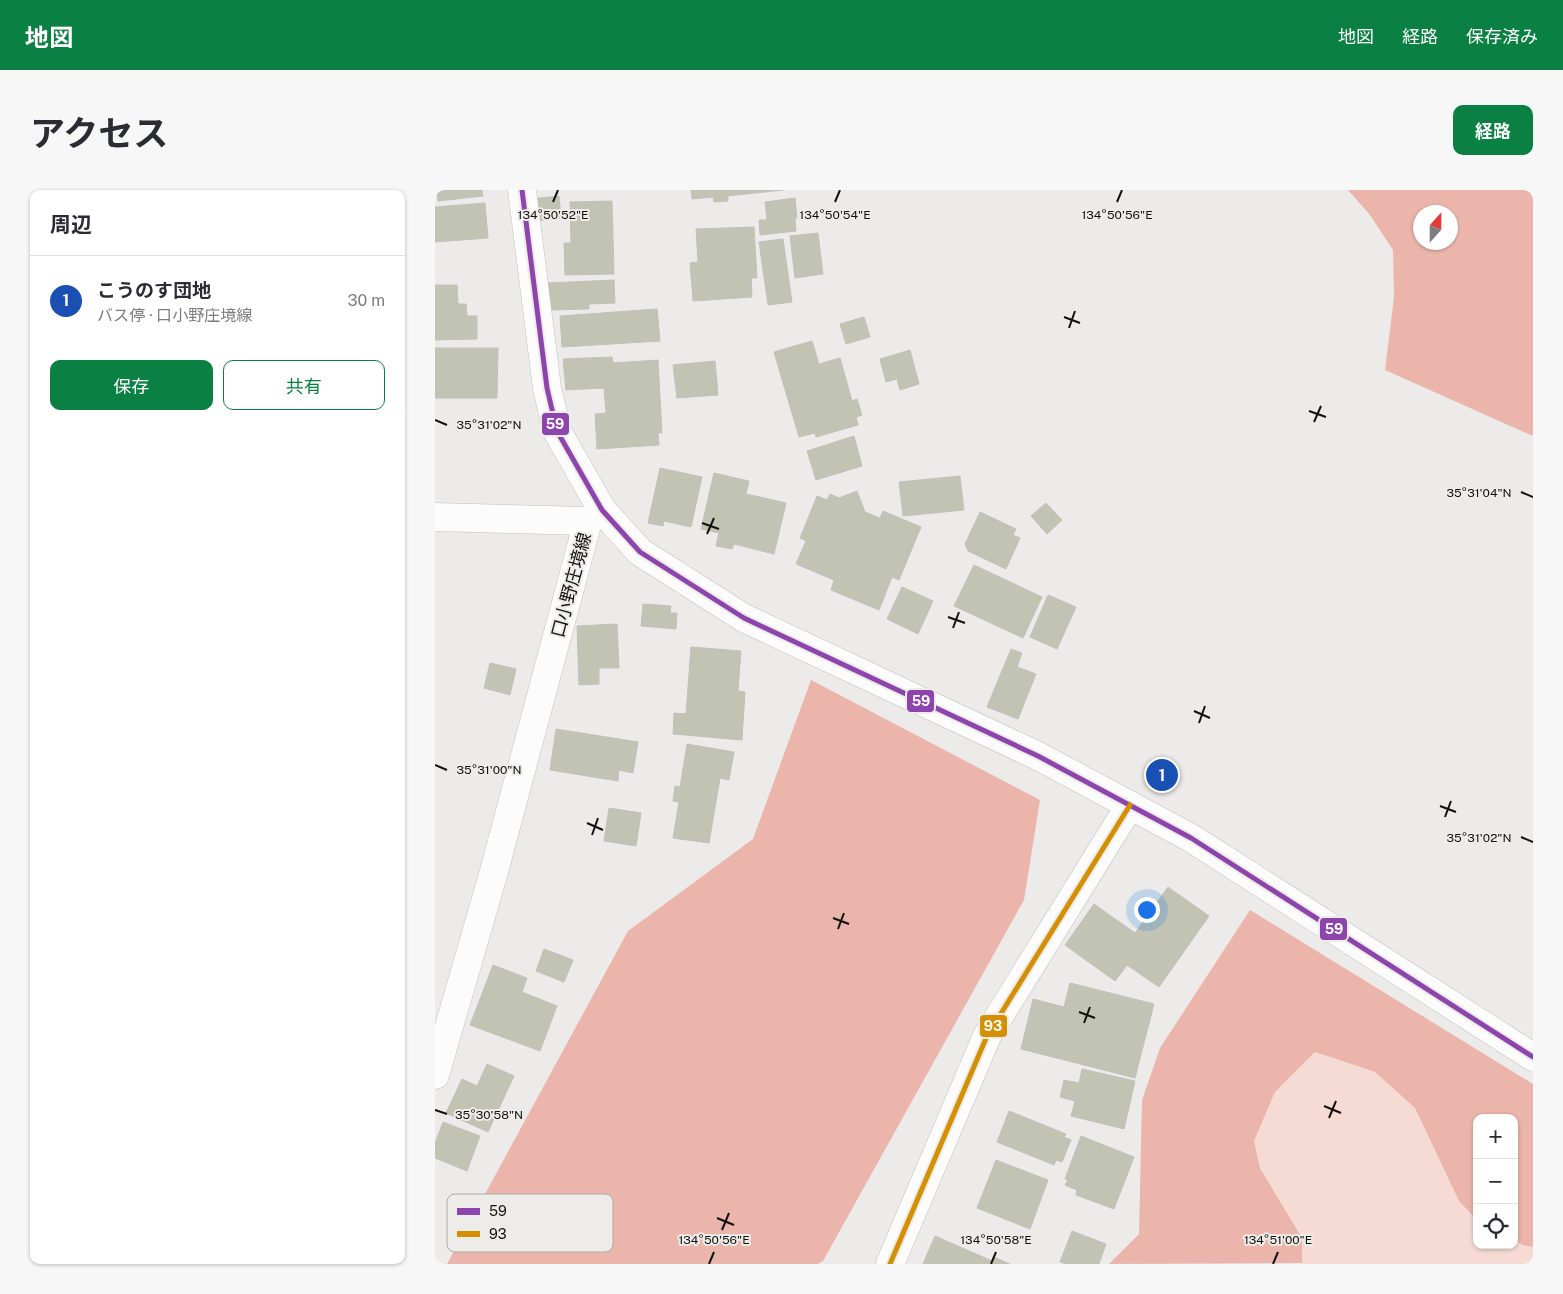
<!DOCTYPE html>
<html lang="ja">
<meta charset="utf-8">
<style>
:root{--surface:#fff;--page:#f7f7f7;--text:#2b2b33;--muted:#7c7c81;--line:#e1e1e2;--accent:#0b8043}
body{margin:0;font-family:"Public Sans","Noto Sans JP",sans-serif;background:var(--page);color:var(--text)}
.controls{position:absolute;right:15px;bottom:15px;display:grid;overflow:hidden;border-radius:10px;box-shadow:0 1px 4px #0004}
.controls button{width:45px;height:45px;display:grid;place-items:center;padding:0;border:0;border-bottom:1px solid var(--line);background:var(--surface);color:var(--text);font:25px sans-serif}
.compass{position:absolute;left:978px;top:15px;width:45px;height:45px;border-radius:50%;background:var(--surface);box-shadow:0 1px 4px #0004;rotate:21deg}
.you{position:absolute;left:711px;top:719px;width:18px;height:18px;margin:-12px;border:4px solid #fff;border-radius:50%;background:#1a73e8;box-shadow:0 0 0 8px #1a73e833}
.badge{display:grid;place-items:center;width:32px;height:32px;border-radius:50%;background:var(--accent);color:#fff;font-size:16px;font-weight:700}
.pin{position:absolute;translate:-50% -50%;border:2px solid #fff;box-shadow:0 1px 5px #0006}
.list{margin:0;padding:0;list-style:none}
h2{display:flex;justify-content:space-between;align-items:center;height:65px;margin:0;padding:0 20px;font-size:21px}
h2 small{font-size:16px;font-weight:400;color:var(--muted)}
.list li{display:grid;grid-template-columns:32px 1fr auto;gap:15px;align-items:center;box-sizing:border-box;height:90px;padding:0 20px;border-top:1px solid var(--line)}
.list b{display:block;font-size:19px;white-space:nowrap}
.list p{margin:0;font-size:16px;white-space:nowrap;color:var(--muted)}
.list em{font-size:16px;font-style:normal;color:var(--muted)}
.actions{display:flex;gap:10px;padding:15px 20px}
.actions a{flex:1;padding:11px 0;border:1px solid var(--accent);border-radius:10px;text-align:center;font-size:18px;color:var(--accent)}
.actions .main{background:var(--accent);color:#fff}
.icon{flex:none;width:28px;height:28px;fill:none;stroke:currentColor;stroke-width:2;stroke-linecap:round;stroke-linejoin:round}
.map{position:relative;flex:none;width:1098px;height:1074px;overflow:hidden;border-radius:10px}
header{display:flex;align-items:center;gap:30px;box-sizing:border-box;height:70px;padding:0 25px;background:var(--accent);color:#fff}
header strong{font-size:24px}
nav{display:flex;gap:28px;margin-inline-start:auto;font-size:18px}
.intro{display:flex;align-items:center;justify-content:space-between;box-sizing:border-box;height:120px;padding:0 30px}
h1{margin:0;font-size:35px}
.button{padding:12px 22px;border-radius:10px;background:var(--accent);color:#fff;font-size:18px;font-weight:700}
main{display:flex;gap:30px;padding:0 30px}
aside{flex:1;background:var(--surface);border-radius:10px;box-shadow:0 1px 4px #0004}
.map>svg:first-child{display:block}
</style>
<header>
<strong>地図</strong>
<nav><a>地図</a><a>経路</a><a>保存済み</a></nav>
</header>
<div class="intro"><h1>アクセス</h1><a class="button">経路</a></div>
<main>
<aside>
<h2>周辺<small></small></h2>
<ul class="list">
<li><span class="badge" style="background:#1a4fb4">1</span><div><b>こうのす団地</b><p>バス停 · 口小野庄境線</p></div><em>30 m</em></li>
</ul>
<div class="actions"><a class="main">保存</a><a>共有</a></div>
</aside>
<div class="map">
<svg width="1098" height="1074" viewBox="0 0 1098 1074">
<rect width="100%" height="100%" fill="#ecebea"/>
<polygon fill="#f6dad4" points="880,862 940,882 980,918 1024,1011 1042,1030 1042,1055 1079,1055 1079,1050 1088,1055 1098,1057 1098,1074 866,1074 867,1048 825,978 819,951 840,902"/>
<g fill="#ebb5ab" fill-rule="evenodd">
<path d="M913,0H1098V246L950,180L959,107L958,60L935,25ZM986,22H1016V52H986Z"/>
<polygon points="376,490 605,610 589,710 388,1071 383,1074 12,1074 193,741 318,649"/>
<polygon points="815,720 1098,894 1098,1057 1088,1055 1079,1050 1079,928 1042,928 1042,1030 1024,1011 980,918 940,882 880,862 840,902 819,951 825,978 867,1048 867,1073 674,1074 704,1044 707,910 725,858"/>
</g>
<g fill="#c1c4b2" stroke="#c0c0bf">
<polygon points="2,0 47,0 48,6 3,11"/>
<polygon points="256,0 348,0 293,6 293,11 279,12 278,7 257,9"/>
<polygon points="124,6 126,28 99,31 96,9"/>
<polygon points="360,8 362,28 360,28 361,41 325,45 324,30 332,30 330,12"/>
<polygon points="177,11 179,84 130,85 129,53 136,53 135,12"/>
<polygon points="50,13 53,48 0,52 0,17"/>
<polygon points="319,37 322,88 316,88 317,107 258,111 255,73 263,72 261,39"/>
<polygon points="383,43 388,84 360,88 355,46"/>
<polygon points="348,49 357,112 333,115 324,52"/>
<polygon points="179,90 180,113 154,114 154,119 114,120 113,93"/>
<polygon points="0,95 22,95 23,114 31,114 32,126 42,126 42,149 0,150"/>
<polygon points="222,119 225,151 127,157 125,126"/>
<polygon points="429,127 435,147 411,154 405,134"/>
<polygon points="377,151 384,174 405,168 417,211 422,209 427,225 421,227 423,235 381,247 380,243 364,247 339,162"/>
<polygon points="0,158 63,158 62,208 0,208"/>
<polygon points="475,160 484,194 465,200 462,189 451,192 445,169"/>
<polygon points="177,167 178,173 223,170 227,243 223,243 224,255 162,259 160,224 171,223 169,198 131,200 128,169"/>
<polygon points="280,171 283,205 242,208 238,175"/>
<polygon points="419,246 427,276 381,290 372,261"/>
<polygon points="225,278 267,287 256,337 229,331 228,336 213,333"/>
<polygon points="279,283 314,291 311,304 351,313 339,364 299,354 297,359 281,356 284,343 266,339"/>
<polygon points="525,286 529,320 468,326 464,292"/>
<polygon points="422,301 430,322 445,328 448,321 486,337 464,390 457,387 444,420 396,400 399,390 361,374 371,351 365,348 382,306 392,310 395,304 404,308"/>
<polygon points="611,313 627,330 612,344 596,326"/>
<polygon points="545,322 581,339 578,345 585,348 571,379 533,361 530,354"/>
<polygon points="539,375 607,407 588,448 519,416"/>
<polygon points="467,397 498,411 483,444 452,429"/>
<polygon points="613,405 641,417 622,459 595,447"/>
<polygon points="208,414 236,416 235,423 242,423 241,439 206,436"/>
<polygon points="182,434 184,478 164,478 164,494 144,495 142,436"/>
<polygon points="256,457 306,461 303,501 310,502 307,550 238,544 239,523 251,524"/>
<polygon points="576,459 587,463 582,477 601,484 583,529 552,517"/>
<polygon points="55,473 81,479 75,505 49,498"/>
<polygon points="121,539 203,552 198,583 184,580 183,591 115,580"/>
<polygon points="252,554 299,562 294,590 285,588 274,653 238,648 244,612 238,611 240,596 245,597"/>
<polygon points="174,618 206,623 201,656 169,651"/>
<polygon points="733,697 774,726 724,797 692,775 680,791 630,755 659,714 700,743"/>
<polygon points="109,759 138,770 129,792 101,781"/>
<polygon points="58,775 92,788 87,802 122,816 105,861 35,835"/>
<polygon points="635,793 719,814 700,888 586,859 598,809 629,817"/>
<polygon points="52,874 79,886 53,942 11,923 27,889 42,896"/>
<polygon points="647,879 700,891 689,939 636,926 640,911 625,907 629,890 644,893"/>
<polygon points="574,921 631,944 629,947 636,950 627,972 621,970 619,975 562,952"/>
<polygon points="8,932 45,946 32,981 0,968 0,953"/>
<polygon points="646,946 699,967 679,1019 641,1005 642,1000 630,995 633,990 630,989"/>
<polygon points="561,970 613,990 595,1039 542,1018"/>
<polygon points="637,1041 671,1054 664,1074 631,1074 625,1072"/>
<polygon points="500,1046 557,1071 559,1067 575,1074 488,1074"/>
</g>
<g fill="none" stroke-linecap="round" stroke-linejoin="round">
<defs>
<g id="street">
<polyline points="0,327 153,331"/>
<polyline points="455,1074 552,846 695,615"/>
</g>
<g id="secondary">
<polyline points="87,0 112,198 122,241 167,320 205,362 309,428 603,566 756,648 1098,867"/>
<polyline points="0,885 58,685 153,331 167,320"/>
</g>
</defs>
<use href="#street" stroke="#c2c1c0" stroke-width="29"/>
<use href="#secondary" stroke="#c2c1c0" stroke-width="29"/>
<use href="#street" stroke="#fcfcfc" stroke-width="28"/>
<use href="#secondary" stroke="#fcfcfc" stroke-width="28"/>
<defs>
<polyline id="bus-1" points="87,0 112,198 122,241 167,320 205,362 309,428 603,566 756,648 1098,867"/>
<polyline id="bus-2" points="455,1074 552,846 695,615"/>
</defs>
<use href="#bus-1" stroke="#edece9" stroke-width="9"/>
<use href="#bus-2" stroke="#edece9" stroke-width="9"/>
<use href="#bus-1" stroke="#8e44ad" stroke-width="5"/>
<use href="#bus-2" stroke="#d49002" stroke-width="5"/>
</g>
<path fill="none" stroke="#111110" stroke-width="2" d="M118,12L123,0M400,12L405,0M682,12L687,0M629,127L645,133M634,138L640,121M874,221L891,227M0,230L12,235M879,232L886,216M1086,302L1098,307M267,333L284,339M272,344L279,328M513,427L530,433M518,438L524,422M759,521L775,528M764,533L770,516M0,575L12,580M1005,616L1021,622M1010,627L1016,611M152,633L168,640M157,645L163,628M1086,647L1098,652M398,728L414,734M403,739L409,723M644,822L660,828M649,833L655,817M889,916L906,923M0,920L12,924M894,928L901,911M282,1028L299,1035M287,1040L294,1023M274,1074L279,1062M556,1074L561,1062M838,1074L843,1062"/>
<g text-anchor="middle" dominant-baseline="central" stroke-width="4" stroke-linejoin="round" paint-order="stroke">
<g font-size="18" fill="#111110" stroke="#edece9">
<text transform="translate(136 395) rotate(-75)">口小野庄境線</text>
</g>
</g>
<rect x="12" y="1004" width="166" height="58" rx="8" fill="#edece9" stroke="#abaaa8" stroke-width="1"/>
<rect x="22" y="1018" width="23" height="7" fill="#8e44ad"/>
<rect x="22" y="1041" width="23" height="6" fill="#d49002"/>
<g font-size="14" fill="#111110">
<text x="54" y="1026">59</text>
<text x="54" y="1049">93</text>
</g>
<g font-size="12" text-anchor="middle" fill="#111110" stroke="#edece9" stroke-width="4" stroke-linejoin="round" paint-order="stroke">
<text x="118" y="29">134°50'52"E</text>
<text x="400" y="29">134°50'54"E</text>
<text x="682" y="29">134°50'56"E</text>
<text x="54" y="239">35°31'02"N</text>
<text x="1044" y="307">35°31'04"N</text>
<text x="54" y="584">35°31'00"N</text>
<text x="1044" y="652">35°31'02"N</text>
<text x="54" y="929">35°30'58"N</text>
<text x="279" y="1054">134°50'56"E</text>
<text x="561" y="1054">134°50'58"E</text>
<text x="843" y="1054">134°51'00"E</text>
</g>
<g stroke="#edece9" stroke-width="2">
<rect x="106" y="222" width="29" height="24" rx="5" fill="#8e44ad"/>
<rect x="471" y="499" width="29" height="24" rx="5" fill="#8e44ad"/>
<rect x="884" y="727" width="29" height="24" rx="5" fill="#8e44ad"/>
<rect x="544" y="824" width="29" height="24" rx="5" fill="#d49002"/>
</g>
<g font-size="14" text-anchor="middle" font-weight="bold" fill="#fff">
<text x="120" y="239">59</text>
<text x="486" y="516">59</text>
<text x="899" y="744">59</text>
<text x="558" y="841">93</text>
</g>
</svg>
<div class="controls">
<button>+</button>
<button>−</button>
<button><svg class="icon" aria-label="locate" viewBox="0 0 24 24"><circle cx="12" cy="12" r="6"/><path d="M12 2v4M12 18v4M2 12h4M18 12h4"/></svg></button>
</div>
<svg class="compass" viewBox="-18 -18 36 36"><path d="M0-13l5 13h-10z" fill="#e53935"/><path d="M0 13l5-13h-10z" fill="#7c7c81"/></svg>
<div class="you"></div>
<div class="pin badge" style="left:727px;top:585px;background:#1a4fb4">1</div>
</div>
</main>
